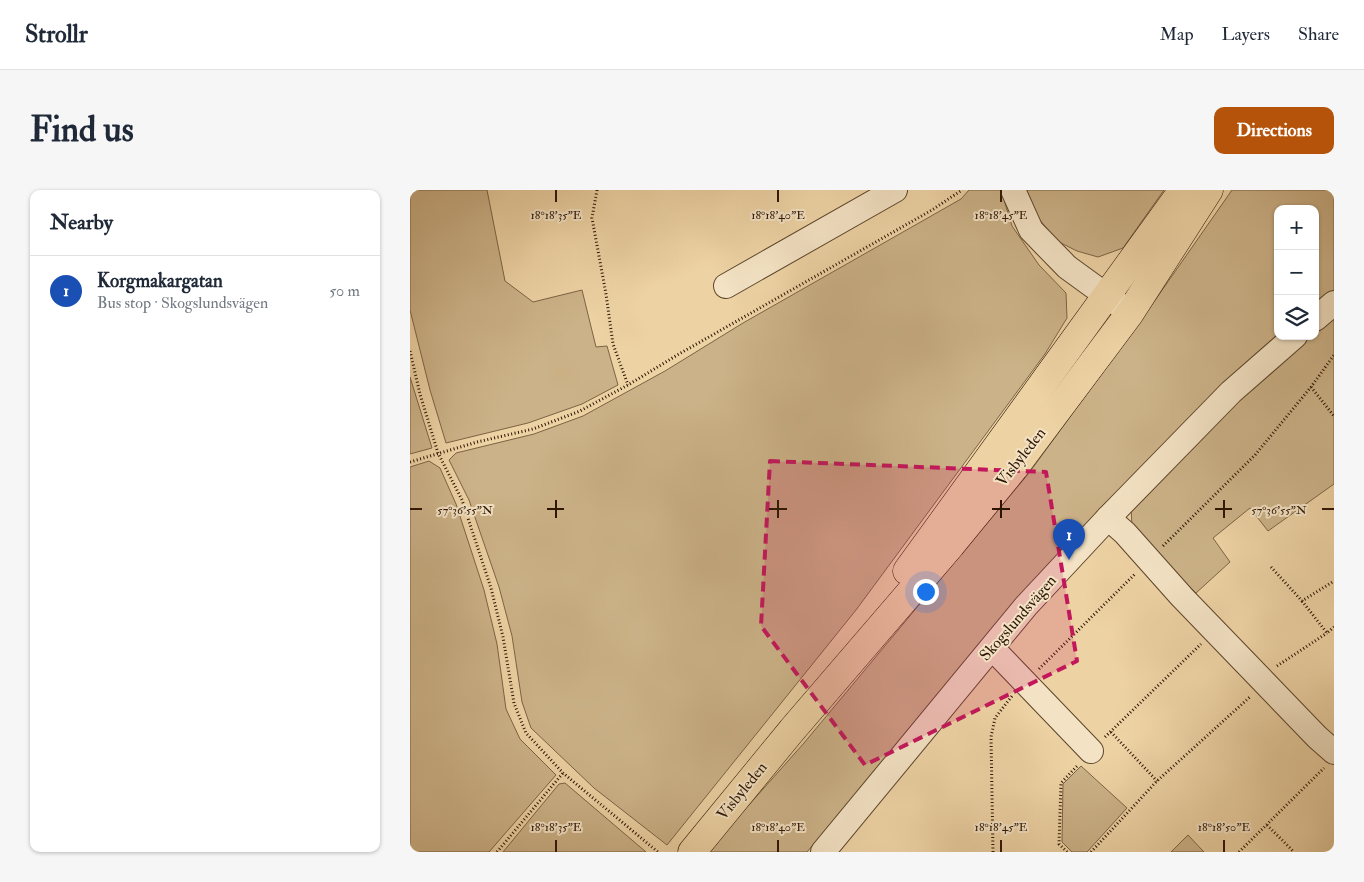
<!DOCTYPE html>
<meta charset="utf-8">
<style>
:root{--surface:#fff;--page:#f6f6f7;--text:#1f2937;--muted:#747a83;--line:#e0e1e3;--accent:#b45309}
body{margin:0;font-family:"IM FELL Double Pica",serif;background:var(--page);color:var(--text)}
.controls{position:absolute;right:15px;top:15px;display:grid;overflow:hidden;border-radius:10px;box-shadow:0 1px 4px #0004}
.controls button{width:45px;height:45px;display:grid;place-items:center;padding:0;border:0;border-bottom:1px solid var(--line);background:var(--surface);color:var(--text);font:25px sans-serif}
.you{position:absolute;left:515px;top:401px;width:18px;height:18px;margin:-12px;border:4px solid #fff;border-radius:50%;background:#1a73e8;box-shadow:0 0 0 8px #1a73e833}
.badge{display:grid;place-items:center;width:32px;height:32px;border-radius:50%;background:var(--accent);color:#fff;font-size:16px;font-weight:700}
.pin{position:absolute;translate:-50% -41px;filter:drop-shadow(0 1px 2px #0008)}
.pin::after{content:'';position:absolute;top:26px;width:18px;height:15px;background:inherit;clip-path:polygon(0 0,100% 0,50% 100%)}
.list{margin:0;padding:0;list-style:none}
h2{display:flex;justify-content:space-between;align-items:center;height:65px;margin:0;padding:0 20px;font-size:21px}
h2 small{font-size:16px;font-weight:400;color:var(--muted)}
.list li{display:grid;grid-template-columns:32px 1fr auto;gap:15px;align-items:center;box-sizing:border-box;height:70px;padding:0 20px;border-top:1px solid var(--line)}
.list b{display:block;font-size:19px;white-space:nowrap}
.list p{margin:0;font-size:16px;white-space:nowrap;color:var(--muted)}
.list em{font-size:16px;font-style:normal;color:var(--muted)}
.icon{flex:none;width:28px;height:28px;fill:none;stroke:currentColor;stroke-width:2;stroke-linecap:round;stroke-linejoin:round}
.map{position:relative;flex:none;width:924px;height:662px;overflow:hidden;border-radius:10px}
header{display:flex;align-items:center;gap:30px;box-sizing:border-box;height:70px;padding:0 25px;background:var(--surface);border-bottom:1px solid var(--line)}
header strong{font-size:24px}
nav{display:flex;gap:28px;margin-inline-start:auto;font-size:18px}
.intro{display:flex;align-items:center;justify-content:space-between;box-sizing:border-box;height:120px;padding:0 30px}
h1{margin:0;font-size:35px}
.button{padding:12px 22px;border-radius:10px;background:var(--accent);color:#fff;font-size:18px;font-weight:700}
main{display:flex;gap:30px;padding:0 30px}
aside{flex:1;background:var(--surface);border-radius:10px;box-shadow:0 1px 4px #0004}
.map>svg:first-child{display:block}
</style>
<header>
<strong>Strollr</strong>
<nav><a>Map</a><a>Layers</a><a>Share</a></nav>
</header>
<div class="intro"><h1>Find us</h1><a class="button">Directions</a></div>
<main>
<aside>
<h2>Nearby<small></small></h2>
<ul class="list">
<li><span class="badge" style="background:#1a4fb4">1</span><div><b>Korgmakargatan</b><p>Bus stop · Skogslundsvägen</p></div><em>50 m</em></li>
</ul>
</aside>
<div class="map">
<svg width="924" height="662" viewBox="0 0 924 662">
<rect width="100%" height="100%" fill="#edd2a4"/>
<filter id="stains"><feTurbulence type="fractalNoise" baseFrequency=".004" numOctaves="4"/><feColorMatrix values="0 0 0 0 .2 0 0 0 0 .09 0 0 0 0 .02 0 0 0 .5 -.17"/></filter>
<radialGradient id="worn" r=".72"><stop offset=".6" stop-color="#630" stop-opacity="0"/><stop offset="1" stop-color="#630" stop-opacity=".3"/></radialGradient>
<g fill="#ccb288" stroke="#7c6345">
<polygon points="0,0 77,0 95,91 123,112 172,100 186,157 197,156 208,195 172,214 118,233 36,253 20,200 0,120"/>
<polygon points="559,0 591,0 602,36 629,75 656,103 657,128 635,164 446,420 257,655 184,598 121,538 112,512 102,446 89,397 59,310 39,270 46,263 124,244 173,226 255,181 333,133 551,9"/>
<polygon points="614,0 754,0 713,58 688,67 667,61 647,51 630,30"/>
<polygon points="822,0 924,0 924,100 905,116 905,19 868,19 868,146 693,315 579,443 397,662 297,662 394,553 619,283 741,116"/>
<polygon points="924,125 924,294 858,341 840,318 803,348 820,372 786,403 743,360 722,336 721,317 826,211 899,146 905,146 905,141"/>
<polygon points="0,187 22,258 0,264"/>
<polygon points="19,271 30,278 46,314 74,400 87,454 96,519 110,549 146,585 79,662 0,662 0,277"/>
<polygon points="671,576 717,618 677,662 662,662 652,652 653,594"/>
<polygon points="155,593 236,662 93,662 149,594"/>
<polygon points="778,645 794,662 761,662"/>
</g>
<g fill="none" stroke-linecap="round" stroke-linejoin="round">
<defs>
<g id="minor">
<polyline points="603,0 621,40 657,77 712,117"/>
<polyline points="316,96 485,0"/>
<polyline points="905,129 924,113"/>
<polyline points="698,328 715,343 772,407 907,547 924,562"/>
<polyline points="582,458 681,561"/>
<polyline points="413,662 616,416 698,328 821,202 885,146"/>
</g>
<g id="major">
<polyline points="497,381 773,0"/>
<polyline points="282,662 382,540 541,355 604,278 720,123 799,0"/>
</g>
</defs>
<use href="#minor" stroke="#5c442a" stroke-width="26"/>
<use href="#major" stroke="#2c1402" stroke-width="29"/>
<g stroke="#2c1402" stroke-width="3" stroke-dasharray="1 2.5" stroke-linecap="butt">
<polyline points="187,0 182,28 196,104 203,154 218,195"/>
<polyline points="0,161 10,204 28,263 52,310 81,398 93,447 104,513 116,543 153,583 248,662"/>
<polyline points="901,197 924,226"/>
<polyline points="0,272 67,252 123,239 170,221 218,195 269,164 522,20 552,0"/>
<polyline points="753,356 845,265 901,197 924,165"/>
<polyline points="861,377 892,411 924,391"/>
<polyline points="892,411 917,443 924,437"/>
<polyline points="867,476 917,443"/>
<polyline points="629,479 726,383"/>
<polyline points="701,542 747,591"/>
<polyline points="695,547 791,454"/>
<polyline points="857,635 884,662"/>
<polyline points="87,662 153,583"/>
<polyline points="583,662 581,547 585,528 602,506"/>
<polyline points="657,662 649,654 651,593 668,575"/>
<polyline points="681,662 747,591 841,506"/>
<polyline points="829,662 914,578"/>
</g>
<use href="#minor" stroke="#f3e2c4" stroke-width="24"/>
<use href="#major" stroke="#edd2a4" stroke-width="28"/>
</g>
<path fill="#c2185b" fill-opacity="0.2" stroke="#c2185b" stroke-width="4" stroke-dasharray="10 6" stroke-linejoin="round" d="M360,271L636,282L667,471L455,575L351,436Z"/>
<path fill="none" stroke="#2c1402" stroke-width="2" d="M146,0V12M368,0V12M591,0V12M146,310V328M368,310V328M591,310V328M814,310V328M0,319H12M137,319H154M359,319H377M582,319H600M805,319H822M912,319H924M146,650V662M368,650V662M591,650V662M814,650V662"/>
<g text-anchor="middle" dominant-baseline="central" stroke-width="4" stroke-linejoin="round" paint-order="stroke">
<g font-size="16" fill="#2c1402" stroke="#f3e2c4">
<text transform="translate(611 267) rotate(-52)">Visbyleden</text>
<text transform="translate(608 428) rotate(-49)">Skogslundsvägen</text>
<text transform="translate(332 601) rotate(-51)">Visbyleden</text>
</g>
</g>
<g font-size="12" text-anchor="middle" fill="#2c1402" stroke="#f3e2c4" stroke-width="4" stroke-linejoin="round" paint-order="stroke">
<text x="146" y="29">18°18'35"E</text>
<text x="368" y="29">18°18'40"E</text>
<text x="591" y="29">18°18'45"E</text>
<text x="55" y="324">57°36'55"N</text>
<text x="869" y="324">57°36'55"N</text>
<text x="146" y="641">18°18'35"E</text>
<text x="368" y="641">18°18'40"E</text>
<text x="591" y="641">18°18'45"E</text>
<text x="814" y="641">18°18'50"E</text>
</g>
<rect width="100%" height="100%" filter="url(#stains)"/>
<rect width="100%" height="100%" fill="url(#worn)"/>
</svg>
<div class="controls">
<button>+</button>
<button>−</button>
<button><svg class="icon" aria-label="layers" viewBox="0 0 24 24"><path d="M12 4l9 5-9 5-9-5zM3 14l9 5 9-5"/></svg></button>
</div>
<div class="you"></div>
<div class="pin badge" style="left:659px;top:370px;background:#1a4fb4">1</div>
</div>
</main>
